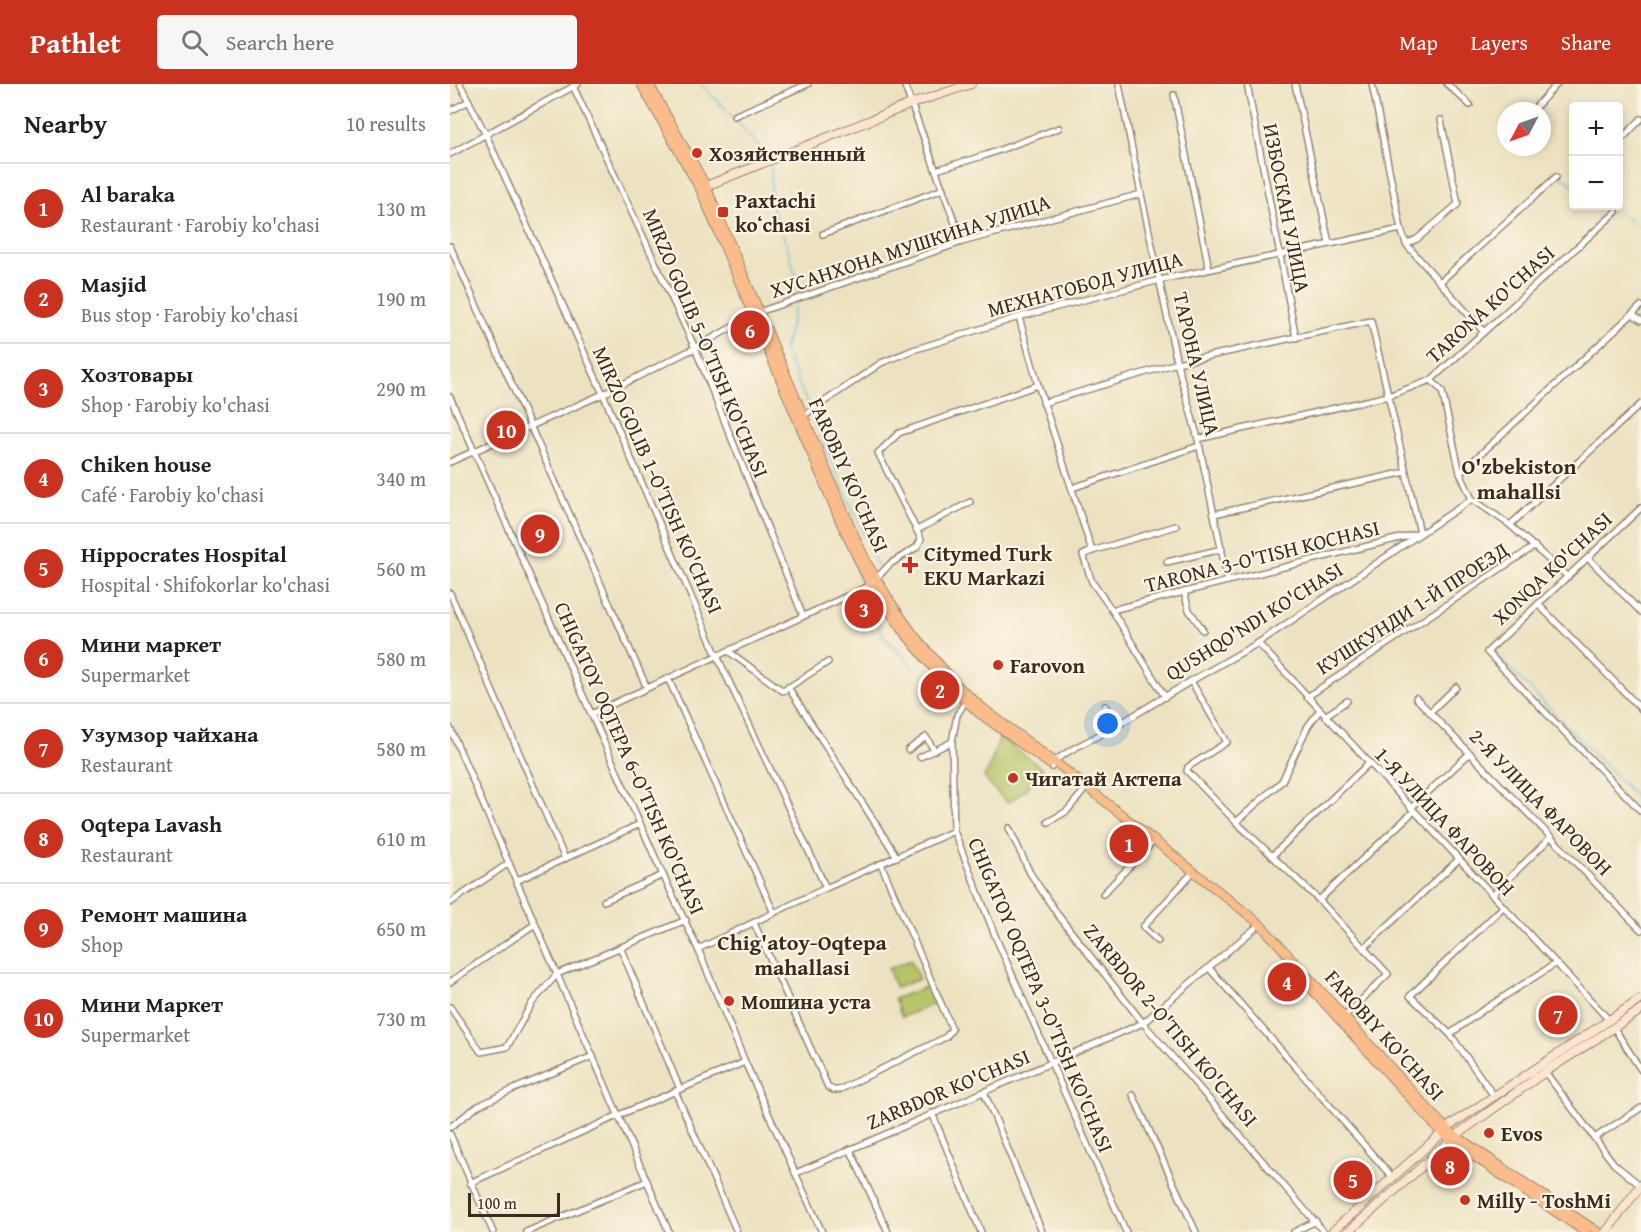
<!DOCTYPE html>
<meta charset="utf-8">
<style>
:root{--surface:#fff;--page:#f6f6f6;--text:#202124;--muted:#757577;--line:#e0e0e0;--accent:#c8321e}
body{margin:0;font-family:"Gentium Book Plus",serif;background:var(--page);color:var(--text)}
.controls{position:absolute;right:18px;top:18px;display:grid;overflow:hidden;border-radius:6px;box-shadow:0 3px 9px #0003}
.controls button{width:54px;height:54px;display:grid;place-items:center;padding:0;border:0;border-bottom:2px solid var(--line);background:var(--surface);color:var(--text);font:30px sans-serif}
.compass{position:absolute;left:1047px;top:18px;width:54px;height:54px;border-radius:50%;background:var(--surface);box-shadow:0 3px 9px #0003;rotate:229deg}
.scale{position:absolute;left:18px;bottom:15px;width:92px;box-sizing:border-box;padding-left:6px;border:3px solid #3b2a1e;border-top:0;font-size:16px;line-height:21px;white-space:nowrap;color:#3b2a1e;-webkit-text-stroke:4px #fcf5e5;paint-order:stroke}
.you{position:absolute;left:658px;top:640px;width:21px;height:21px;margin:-15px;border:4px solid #fff;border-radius:50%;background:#1a73e8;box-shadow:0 0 0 9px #1a73e833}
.badge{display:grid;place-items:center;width:39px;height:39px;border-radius:50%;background:var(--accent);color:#fff;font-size:20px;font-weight:700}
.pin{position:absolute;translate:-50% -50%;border:3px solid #fff;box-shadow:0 2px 6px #0006}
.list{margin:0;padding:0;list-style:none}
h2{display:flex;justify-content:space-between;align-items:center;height:78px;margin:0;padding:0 24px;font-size:26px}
h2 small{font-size:20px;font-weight:400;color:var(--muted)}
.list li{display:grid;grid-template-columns:39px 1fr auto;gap:18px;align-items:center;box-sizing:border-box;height:90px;padding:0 24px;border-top:2px solid var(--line)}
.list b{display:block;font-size:22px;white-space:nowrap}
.list p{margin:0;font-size:20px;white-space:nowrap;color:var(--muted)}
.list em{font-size:20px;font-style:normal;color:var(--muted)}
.icon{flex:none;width:33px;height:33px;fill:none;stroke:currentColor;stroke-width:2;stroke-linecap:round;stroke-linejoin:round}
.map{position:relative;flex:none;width:1191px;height:1148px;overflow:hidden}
header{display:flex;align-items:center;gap:36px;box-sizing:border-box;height:84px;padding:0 30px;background:var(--accent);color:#fff}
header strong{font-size:28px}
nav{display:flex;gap:33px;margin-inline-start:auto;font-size:21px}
.search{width:420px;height:54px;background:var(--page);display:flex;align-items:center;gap:15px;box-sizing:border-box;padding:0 21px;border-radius:6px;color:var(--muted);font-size:22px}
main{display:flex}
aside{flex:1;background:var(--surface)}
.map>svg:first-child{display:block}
</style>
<header>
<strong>Pathlet</strong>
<div class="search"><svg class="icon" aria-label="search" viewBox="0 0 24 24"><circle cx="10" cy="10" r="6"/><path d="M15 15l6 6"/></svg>Search here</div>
<nav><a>Map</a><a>Layers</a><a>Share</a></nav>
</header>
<main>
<aside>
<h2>Nearby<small>10 results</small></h2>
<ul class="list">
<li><span class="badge">1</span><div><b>Al baraka</b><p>Restaurant · Farobiy ko'chasi</p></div><em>130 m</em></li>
<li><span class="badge">2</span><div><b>Masjid</b><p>Bus stop · Farobiy ko'chasi</p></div><em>190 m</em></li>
<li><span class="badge">3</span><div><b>Хозтовары</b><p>Shop · Farobiy ko'chasi</p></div><em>290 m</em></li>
<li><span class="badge">4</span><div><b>Chiken house</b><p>Café · Farobiy ko'chasi</p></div><em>340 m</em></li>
<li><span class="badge">5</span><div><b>Hippocrates Hospital</b><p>Hospital · Shifokorlar ko'chasi</p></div><em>560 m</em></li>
<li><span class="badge">6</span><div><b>Мини маркет</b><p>Supermarket</p></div><em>580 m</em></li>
<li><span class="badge">7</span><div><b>Узумзор чайхана</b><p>Restaurant</p></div><em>580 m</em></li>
<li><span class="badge">8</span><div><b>Oqtepa Lavash</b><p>Restaurant</p></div><em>610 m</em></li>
<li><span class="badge">9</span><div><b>Ремонт машина</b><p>Shop</p></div><em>650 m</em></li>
<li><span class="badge">10</span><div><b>Мини Маркет</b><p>Supermarket</p></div><em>730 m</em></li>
</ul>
</aside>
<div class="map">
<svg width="1191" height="1148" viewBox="0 0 1191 1148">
<rect width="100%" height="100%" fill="#fcf5e5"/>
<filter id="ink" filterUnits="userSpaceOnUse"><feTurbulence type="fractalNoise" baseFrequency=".0167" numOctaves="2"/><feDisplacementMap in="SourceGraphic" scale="12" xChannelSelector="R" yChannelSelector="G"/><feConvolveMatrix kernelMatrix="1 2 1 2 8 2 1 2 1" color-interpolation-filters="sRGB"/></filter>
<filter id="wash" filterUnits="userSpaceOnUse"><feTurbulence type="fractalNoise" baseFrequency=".008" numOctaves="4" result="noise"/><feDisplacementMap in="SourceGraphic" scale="24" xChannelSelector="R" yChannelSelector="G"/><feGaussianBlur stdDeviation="1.35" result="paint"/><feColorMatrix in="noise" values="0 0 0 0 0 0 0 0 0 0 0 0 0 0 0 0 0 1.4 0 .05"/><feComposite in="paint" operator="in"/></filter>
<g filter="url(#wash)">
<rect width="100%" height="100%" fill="#ece2c1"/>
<g fill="#b6c568" stroke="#787843" stroke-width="1.5">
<polygon points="550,653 593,685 575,706 558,719 539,700 534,693 538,687"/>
<polygon points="461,876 469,895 446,904 438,885"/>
<polygon points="479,902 486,919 452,933 444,915"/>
</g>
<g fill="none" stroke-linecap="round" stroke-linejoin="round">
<g stroke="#58bad6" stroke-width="1.5">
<polyline points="250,0 276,25 315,70"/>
<polyline points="321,82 321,121 338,164 350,208"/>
<polyline points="1108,90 1124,101"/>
<polyline points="1153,122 1162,128"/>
<polyline points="1168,127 1191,144"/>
<polyline points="345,223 334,266 360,325"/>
<polyline points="361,330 424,475 430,485"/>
<polyline points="406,484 413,503"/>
<polyline points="415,507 432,550 464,584"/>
<polyline points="1043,567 1191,718"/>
<polyline points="624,678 646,694 660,690"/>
<polyline points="674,690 702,693"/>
</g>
</g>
</g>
<g filter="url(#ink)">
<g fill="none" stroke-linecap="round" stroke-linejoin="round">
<defs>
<g id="street">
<polyline points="10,0 36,51 153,310 267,572 376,804"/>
<polyline points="454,0 512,158"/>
<polyline points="669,0 691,110 727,279 748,355 778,497"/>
<polyline points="797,0 846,254"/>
<polyline points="845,0 879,159"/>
<polyline points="922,0 951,145 956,160 1034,248"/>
<polyline points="997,0 1020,21"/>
<polyline points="123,2 245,264 353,532"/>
<polyline points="724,11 759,185"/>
<polyline points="0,27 19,17"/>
<polyline points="1082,27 1107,0"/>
<polyline points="284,32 358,0"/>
<polyline points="1168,59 1191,35"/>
<polyline points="0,70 128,0"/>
<polyline points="486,86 536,71 609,44"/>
<polyline points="373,150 493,105"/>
<polyline points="956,160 967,155 1008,120 991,36"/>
<polyline points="0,162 197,604"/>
<polyline points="990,198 1106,93"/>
<polyline points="1182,230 1191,236"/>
<polyline points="569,233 588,301 642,467"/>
<polyline points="981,296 992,307 1010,389 1022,415 1060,441 1118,493"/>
<polyline points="0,313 213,791 248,865 295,978 372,1148"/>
<polyline points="593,319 727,279 921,237 970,449 662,526"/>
<polyline points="353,332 431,279 463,266 569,233 710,196 951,145"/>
<polyline points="748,355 938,312 981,296 1166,128"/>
<polyline points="0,378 153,310 245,264 309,228 512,158 691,110"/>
<polyline points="1010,389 1191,222"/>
<polyline points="622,404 749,362"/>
<polyline points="1191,424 1037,568 1191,727"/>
<polyline points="764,430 956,388"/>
<polyline points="1060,441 1191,320"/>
<polyline points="467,446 520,418"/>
<polyline points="1138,474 1191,528"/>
<polyline points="717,478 772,465"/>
<polyline points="734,508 739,526 753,546"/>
<polyline points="0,509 115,775"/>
<polyline points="1088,520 1191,625"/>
<polyline points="808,559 1159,936"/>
<polyline points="278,567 333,607 378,578"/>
<polyline points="218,594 324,829"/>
<polyline points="741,597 777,658 738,683 737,687 786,738 869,816 938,890 894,933"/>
<polyline points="338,603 447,773"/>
<polyline points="715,613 662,526 642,498 633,471 642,467 726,442"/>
<polyline points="857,613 1085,462"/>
<polyline points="966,614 1191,846"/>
<polyline points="517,615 507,631 502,658 504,747 546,854 676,1148"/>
<polyline points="655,622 668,641"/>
<polyline points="980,628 1006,603"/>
<polyline points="141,630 419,502 440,480 467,463 471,455 428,369 449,349 588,301"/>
<polyline points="875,632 897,617"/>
<polyline points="0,644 219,1148"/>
<polyline points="458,666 476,653 484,666"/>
<polyline points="470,673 502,658"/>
<polyline points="602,683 607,675 621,666 668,641 741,597 808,559 1022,415"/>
<polyline points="961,724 1020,669"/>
<polyline points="598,738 617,727 637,703"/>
<polyline points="786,738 832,697 858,642 870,626"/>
<polyline points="559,744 580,789 608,831 693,939 874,1148"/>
<polyline points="823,771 919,679"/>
<polyline points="66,797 190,740"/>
<polyline points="653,810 701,760"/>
<polyline points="1042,811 1101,753"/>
<polyline points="869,816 964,727"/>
<polyline points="154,817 213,791"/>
<polyline points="0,819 59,779"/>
<polyline points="304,839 378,1003 383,1006 389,1006 496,953 502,945 431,780"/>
<polyline points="708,857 693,843 744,787"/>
<polyline points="170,863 230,1005"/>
<polyline points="914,864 1009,775"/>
<polyline points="248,865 376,804 504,747"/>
<polyline points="759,884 943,1094"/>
<polyline points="0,898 85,840"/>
<polyline points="0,923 31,968 57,963 82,919 107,890 236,836"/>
<polyline points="1164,944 1191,986"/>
<polyline points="1000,950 1033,926 1105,880"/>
<polyline points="1095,988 1164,1080 1191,1102"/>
<polyline points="225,1007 287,1148"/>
<polyline points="534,1008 592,1148"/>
<polyline points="683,1011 746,1148"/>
<polyline points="1044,1012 1000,950 960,912 1052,824"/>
<polyline points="482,1029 531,1148"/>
<polyline points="0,1043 28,1022 64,1005 143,972"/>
<polyline points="0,1050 43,1148"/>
<polyline points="1144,1054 1191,1024"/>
<polyline points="400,1065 438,1148"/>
<polyline points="346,1089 693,939 810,840"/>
<polyline points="20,1099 169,1031 295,978"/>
<polyline points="76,1148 197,1097"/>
<polyline points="844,1148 866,1137"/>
</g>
<g id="secondary">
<polyline points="251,104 461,20 521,0"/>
<polyline points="882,1148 1002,1040 1191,915"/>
<polyline points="898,1148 1012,1047 1095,988 1191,926"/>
<polyline points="1156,1148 1191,1101"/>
</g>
<g id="primary">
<polyline points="191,0 250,105 390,437 420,500 457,552 493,596 530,630 599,680"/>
<polyline points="199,0 256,102 401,444 417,479 442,520 464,551 508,602 534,625 605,678 810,840 992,1040 1006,1052 1148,1148"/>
<polyline points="839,880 987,1044 1001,1057 1135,1148"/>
</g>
</defs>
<use href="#street" stroke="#948670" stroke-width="8"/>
<use href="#secondary" stroke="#948670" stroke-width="10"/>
<use href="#primary" stroke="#948670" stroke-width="10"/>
<use href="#street" stroke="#fff" stroke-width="5"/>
<use href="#secondary" stroke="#fde4d1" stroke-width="8"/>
<use href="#primary" stroke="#fabc8b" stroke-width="8"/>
</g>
</g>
<g fill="#c8321e" stroke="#fcf5e5" stroke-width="2">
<circle cx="247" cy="69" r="6"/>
<rect x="267" y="122" width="12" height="12" rx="3"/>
<path d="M457 472h6v6h6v6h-6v6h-6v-6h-6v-6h6z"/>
<circle cx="548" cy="581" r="6"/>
<circle cx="563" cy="694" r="6"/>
<circle cx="279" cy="917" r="6"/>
<circle cx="1039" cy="1049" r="6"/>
<circle cx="1015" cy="1116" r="6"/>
</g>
<g text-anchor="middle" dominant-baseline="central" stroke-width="4.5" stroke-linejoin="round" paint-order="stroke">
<g font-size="21" font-weight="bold" fill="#3b2a1e" stroke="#fcf5e5" text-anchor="start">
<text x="259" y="69">Хозяйственный</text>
<text x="285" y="116">Paxtachi<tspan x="285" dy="24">koʻchasi</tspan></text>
<text x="474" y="469">Citymed Turk<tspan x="474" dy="24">EKU Markazi</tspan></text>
<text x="560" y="581">Farovon</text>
<text x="575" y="694">Чигатай Актепа</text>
<text x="291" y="917">Мошина уста</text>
<text x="1051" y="1049">Evos</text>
<text x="1027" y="1116">Milly - ToshMi</text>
</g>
<g font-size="21" fill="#3b2a1e" stroke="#fcf5e5">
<text transform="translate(837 124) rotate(79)">ИЗБОСКАН УЛИЦА</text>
<text transform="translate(460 162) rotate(-18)">ХУСАНХОНА МУШКИНА УЛИЦА</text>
<text transform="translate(635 200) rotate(-15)">МЕХНАТОБОД УЛИЦА</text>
<text transform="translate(1040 220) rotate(-42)">TARONA KO'CHASI</text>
<text transform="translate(256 259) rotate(67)">MIRZO GOLIB 5-O'TISH KO'CHASI</text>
<text transform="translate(747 280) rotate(77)">ТАРОНА УЛИЦА</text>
<text transform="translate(399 391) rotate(66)">FAROBIY KO'CHASI</text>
<text transform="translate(208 396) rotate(66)">MIRZO GOLIB 1-O'TISH KO'CHASI</text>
<text transform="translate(812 472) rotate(-14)">TARONA 3-O'TISH KOCHASI</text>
<text transform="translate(1102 484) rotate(-43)">XONQA KO'CHASI</text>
<text transform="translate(962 524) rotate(-33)">КУШКУНДИ 1-Й ПРОЕЗД</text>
<text transform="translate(804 537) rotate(-32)">QUSHQO'NDI KO'CHASI</text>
<text transform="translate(180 674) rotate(66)">CHIGATOY OQTEPA 6-O'TISH KO'CHASI</text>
<text transform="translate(1091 718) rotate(46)">2-Я УЛИЦА ФАРОВОН</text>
<text transform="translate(995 737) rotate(47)">1-Я УЛИЦА ФАРОВОН</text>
<text transform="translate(591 911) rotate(67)">CHIGATOY OQTEPA 3-O'TISH KO'CHASI</text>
<text transform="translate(721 941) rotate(50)">ZARBDOR 2-O'TISH KO'CHASI</text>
<text transform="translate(935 951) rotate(48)">FAROBIY KO'CHASI</text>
<text transform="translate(498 1005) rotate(-23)">ZARBDOR KO'CHASI</text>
</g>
<g font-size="22" font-weight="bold" fill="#3b2a1e" stroke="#fcf5e5">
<text x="1069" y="382">O'zbekiston<tspan x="1069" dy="25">mahallsi</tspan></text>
<text x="352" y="858">Chig'atoy-Oqtepa<tspan x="352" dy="25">mahallasi</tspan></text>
</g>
</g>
</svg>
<div class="controls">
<button>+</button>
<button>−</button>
</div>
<svg class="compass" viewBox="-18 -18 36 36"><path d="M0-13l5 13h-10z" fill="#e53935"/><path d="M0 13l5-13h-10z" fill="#757577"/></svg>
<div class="scale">100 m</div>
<div class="you"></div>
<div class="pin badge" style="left:679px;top:760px">1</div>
<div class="pin badge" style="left:490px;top:606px">2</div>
<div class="pin badge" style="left:414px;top:525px">3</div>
<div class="pin badge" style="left:837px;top:898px">4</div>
<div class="pin badge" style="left:903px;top:1096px">5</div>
<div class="pin badge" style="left:300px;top:246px">6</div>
<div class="pin badge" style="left:1108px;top:931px">7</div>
<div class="pin badge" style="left:1000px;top:1082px">8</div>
<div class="pin badge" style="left:90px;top:450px">9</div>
<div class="pin badge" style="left:56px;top:346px">10</div>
</div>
</main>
